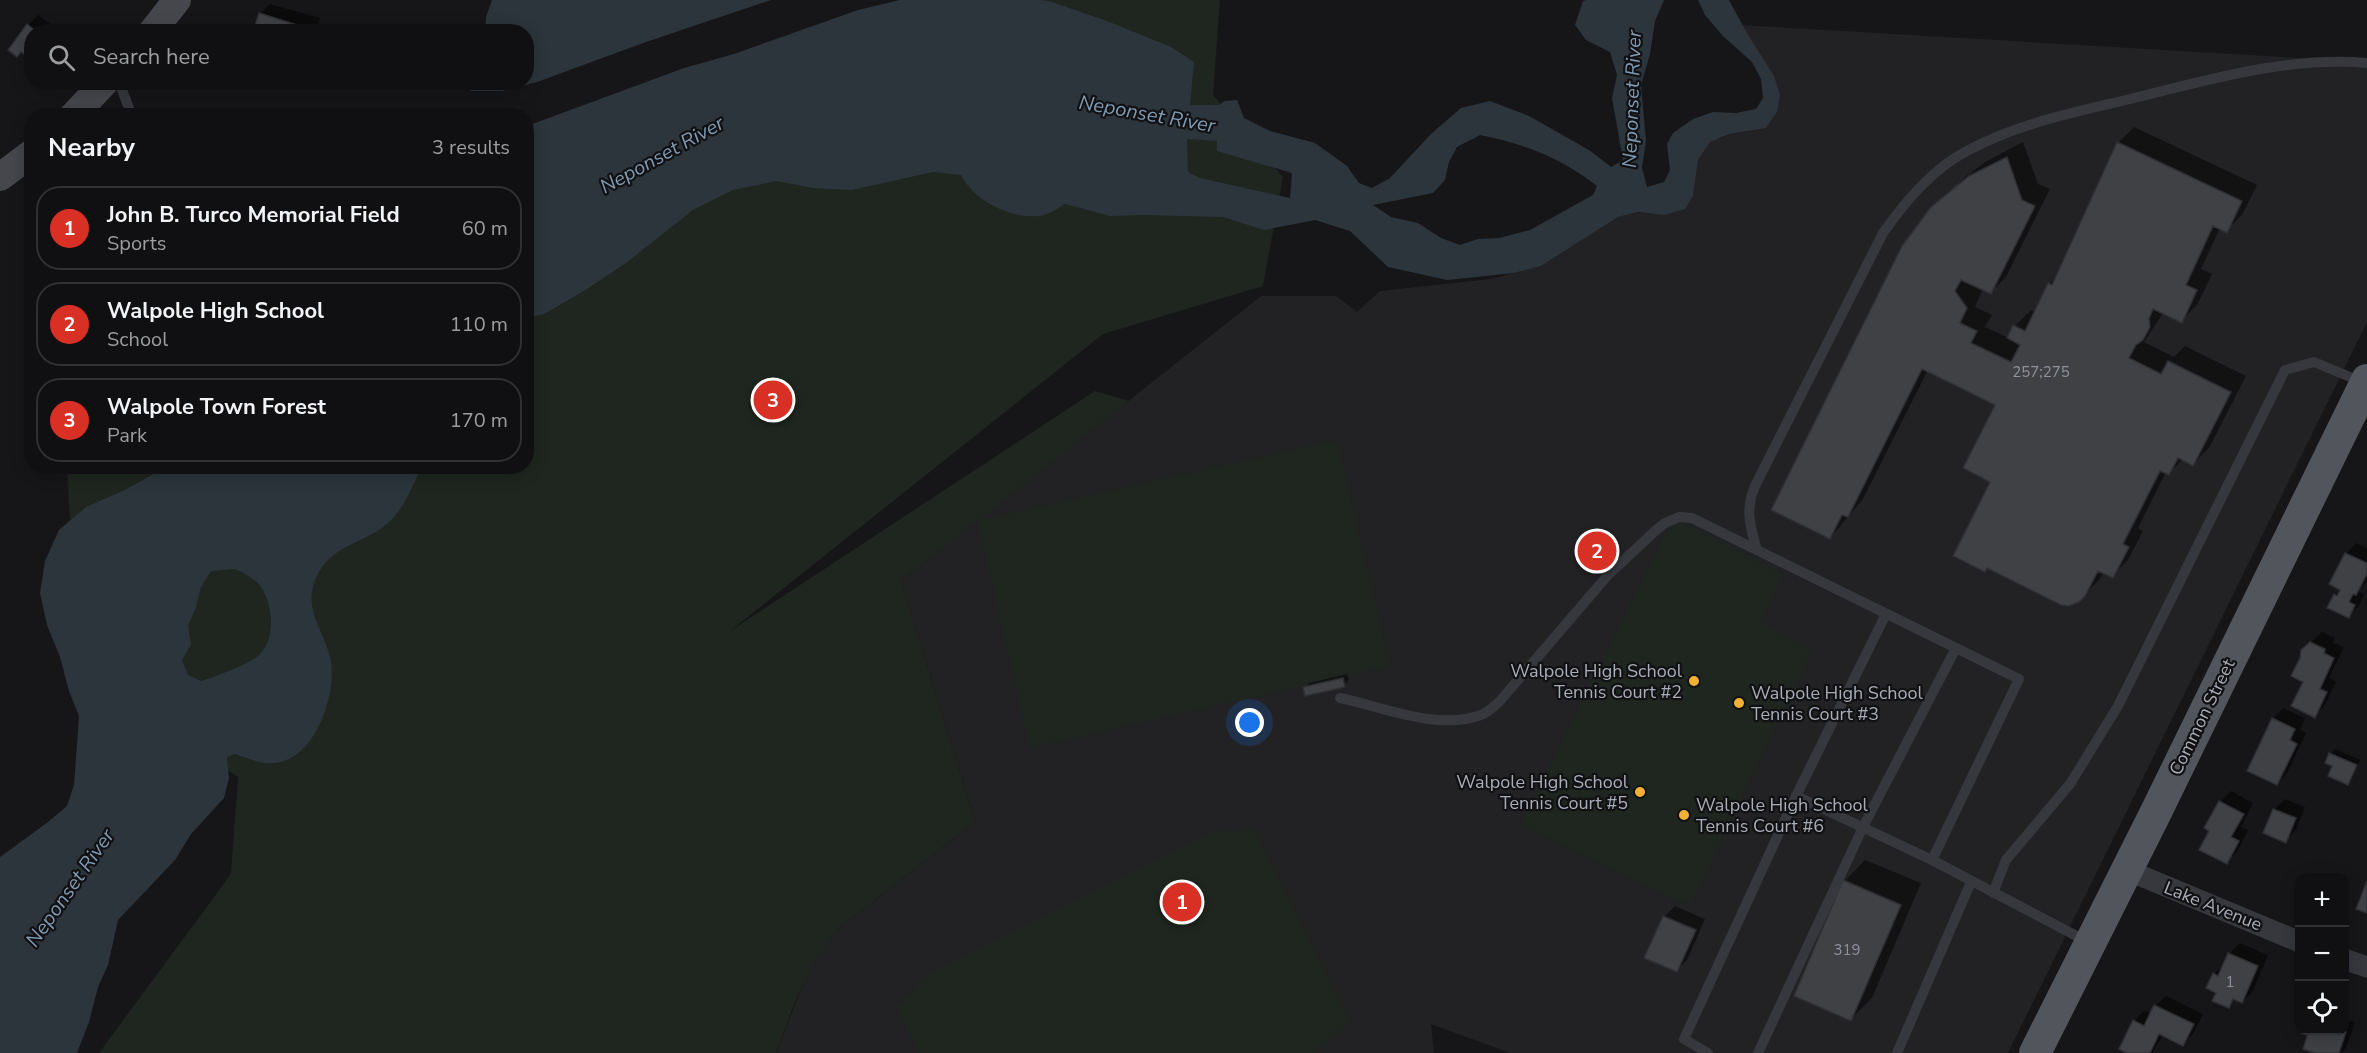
<!DOCTYPE html>
<meta charset="utf-8">
<style>
:root{--surface:#101012;--page:#19191b;--text:#f1f3f6;--muted:#9c9d9f;--line:#303032;--accent:#d93025}
body{margin:0;font-family:"Nunito Sans",sans-serif;background:var(--page);color:var(--text)}
.controls{position:absolute;right:18px;bottom:18px;display:grid;overflow:hidden;border-radius:12px;box-shadow:0 3px 15px #0003}
.controls button{width:54px;height:54px;display:grid;place-items:center;padding:0;border:0;border-bottom:2px solid var(--line);background:var(--surface);color:var(--text);font:30px sans-serif}
.you{position:absolute;left:1250px;top:723px;width:21px;height:21px;margin:-15px;border:4px solid #fff;border-radius:50%;background:#1a73e8;box-shadow:0 0 0 9px #1a73e833}
.badge{display:grid;place-items:center;width:39px;height:39px;border-radius:50%;background:var(--accent);color:#fff;font-size:20px;font-weight:700}
.pin{position:absolute;translate:-50% -50%;border:3px solid #fff;box-shadow:0 2px 6px #0006}
.list{margin:0;padding:0;list-style:none}
h2{display:flex;justify-content:space-between;align-items:center;height:78px;margin:0;padding:0 24px;font-size:26px}
h2 small{font-size:20px;font-weight:400;color:var(--muted)}
.list li{display:grid;grid-template-columns:39px 1fr auto;gap:18px;align-items:center;box-sizing:border-box;height:84px;margin:0 12px 12px;padding:0 12px;border:2px solid var(--line);border-radius:24px}
.list b{display:block;font-size:22px;white-space:nowrap}
.list p{margin:0;font-size:20px;white-space:nowrap;color:var(--muted)}
.list em{font-size:20px;font-style:normal;color:var(--muted)}
.icon{flex:none;width:33px;height:33px;fill:none;stroke:currentColor;stroke-width:2;stroke-linecap:round;stroke-linejoin:round}
.map{position:relative;flex:none;width:2367px;height:1053px;overflow:hidden}
.search{position:absolute;background:var(--surface);box-shadow:0 3px 15px #0003;left:24px;top:24px;width:510px;height:66px;display:flex;align-items:center;gap:15px;box-sizing:border-box;padding:0 21px;border-radius:24px;color:var(--muted);font-size:22px}
.panel{position:absolute;background:var(--surface);box-shadow:0 3px 15px #0003;left:24px;top:108px;width:510px;height:366px;border-radius:24px}
.map>svg:first-child{display:block}
</style>
<div class="map">
<svg width="2367" height="1053" viewBox="0 0 2367 1053">
<rect width="100%" height="100%" fill="#161618"/>
<polygon fill="#222225" points="1742,25 2367,62 2367,322 2008,1053 1510,1053 1431,1024 1434,1053 776,1053 808,971 825,944 843,925 975,822 901,581 1261,296 1336,296 1357,312 1380,291 1491,279 1541,266 1618,217 1638,212 1664,215 1693,196 1698,160 1710,142 1729,134 1749,131 1777,112"/>
<g fill="#1e261f">
<path d="M931,0H1220L1213,95L1283,177L1263,286L1103,334L730,631L1095,391L1129,401L980,520L1337,440L1390,666L1030,748L978,521L901,581L975,822L843,925C807,962 794,1005 776,1053H99L231,874L238,777L79,674L67,467L526,466L527,143Z"/>
<polygon points="1679,521 1782,574 1761,623 1812,650 1690,906 1520,825 1669,526"/>
<polygon points="1255,830 1351,1021 1317,1053 919,1053 897,1007 930,973 1213,831"/>
</g>
<g fill="#2c353c" fill-rule="evenodd">
<polygon points="492,0 771,0 646,42 537,82 502,91 471,91 464,83 526,82 526,32 485,31 486,17"/>
<path d="M900,0H1041L1052,2L1107,21L1171,47L1194,62L1190,105H1219L1225,101L1237,100L1244,118L1270,131L1315,143L1347,166L1359,183L1372,188L1390,178L1431,134L1461,108L1490,101L1529,116L1589,150L1611,167L1623,160L1612,98L1617,75L1610,52L1586,40L1575,25L1583,1L1586,0H1664L1655,21L1650,54L1641,85L1646,141L1642,168L1647,187L1664,182L1670,170L1667,144L1673,133L1693,119L1713,112L1736,113L1756,109L1763,98L1761,79L1752,62L1723,36L1705,15L1698,0H1729L1748,35L1774,76L1780,95L1777,112L1766,128L1729,134L1710,142L1698,160L1693,196L1685,209L1664,215L1638,212L1618,217L1541,266L1514,273L1447,280L1388,267L1350,231L1315,220L1264,230L1223,217L1144,215L1110,216L1065,204C1058,208 1048,215 1040,216C1011,219 974,201 961,175L933,172L852,190L813,188L777,181L733,190L693,210L626,263L587,289L546,313L527,319V126L684,68L734,54L858,10ZM1480,135C1523,143 1563,159 1597,186L1593,195L1530,230L1499,238L1478,239L1460,245L1441,238L1418,223L1391,217L1373,205L1433,193L1445,180L1449,162L1457,147ZM1187,139L1217,141V151L1292,173L1290,198L1200,178L1188,172Z"/>
<path d="M234,467L270,472L283,466L422,467C411,487 405,509 387,524C362,545 331,544 316,578C302,610 325,631 331,661C336,693 318,750 284,761C267,767 250,759 235,754L227,757L229,778L224,798L191,834L175,860L118,920L108,965L98,987L89,1022L77,1053H0V857L48,822L67,806L74,785L79,716L69,691L60,657L47,625L40,593L45,561L59,530L86,507L125,490L166,467ZM235,569C246,574 258,580 264,592C273,610 275,639 260,654C250,664 215,677 201,681L188,675L182,660L191,645L188,626L196,607L201,587L211,571Z"/>
</g>
<g fill="#0007">
<polygon points="270,4 320,18 317,28 314,32 255,32 260,14"/>
<polygon points="38,15 61,32 32,32 21,51 28,25"/>
<polygon points="2134,127 2257,185 2242,215 2226,231 2220,228 2201,269 2212,274 2197,305 2181,321 2163,313 2144,342 2174,357 2185,346 2246,376 2209,448 2193,464 2183,459 2168,474 2166,472 2138,528 2143,531 2128,560 2112,576 2104,572 2100,579 2078,601 1988,567 1985,570 1997,405 1928,370 1863,499 1830,538 1918,225 1965,177 1987,161 2023,142 2038,184 2050,189 2006,277 1990,293 1983,289 1975,307 1992,315 1985,327 2009,338 2015,326 2031,310 2035,312 2049,284 2059,274 2118,143"/>
<polygon points="2356,543 2367,548 2367,582 2358,591 2364,594 2359,606 2348,616 2335,595 2341,589 2346,554"/>
<polygon points="2322,632 2335,638 2333,643 2344,647 2329,678 2336,682 2325,705 2315,716 2305,681 2293,675 2302,651"/>
<polygon points="1347,674 1349,680 1344,685 1305,688 1309,683"/>
<polygon points="2283,708 2305,718 2300,730 2306,733 2287,773 2277,784 2273,719"/>
<polygon points="2335,749 2360,760 2352,778 2348,783 2331,754"/>
<polygon points="2231,791 2253,803 2241,827 2248,830 2237,852 2227,862 2211,830 2220,802"/>
<polygon points="2285,799 2305,807 2296,830 2286,841 2274,810"/>
<polygon points="1865,860 1921,883 1872,998 1851,1019 1845,881"/>
<polygon points="1675,906 1705,919 1687,960 1676,971 1646,957 1665,916"/>
<polygon points="2240,943 2268,955 2253,991 2242,1002 2236,999 2228,1006 2214,974 2225,964 2229,954"/>
<polygon points="2166,996 2203,1014 2193,1034 2183,1044 2163,1035 2152,1053 2129,1053 2134,1021 2145,1010 2152,1014 2155,1006"/>
<polygon points="2344,1019 2355,1022 2346,1048 2341,1053 2320,1053 2311,1030 2344,1030"/>
</g>
<g fill="#404145" stroke="#303034" stroke-width="1.5">
<polygon points="259,13 310,29 310,32 253,32"/>
<polygon points="27,24 37,32 32,32 32,60 21,52 17,57 8,50"/>
<polygon points="2117,142 2242,201 2227,233 2213,226 2186,285 2197,290 2182,323 2153,309 2149,319 2150,327 2143,340 2136,345 2129,358 2161,374 2168,361 2231,392 2193,466 2178,458 2169,475 2160,471 2123,544 2129,547 2113,578 2098,571 2085,596 2079,602 2069,606 2061,605 1987,568 1985,572 1953,556 1990,482 1963,468 1995,405 1922,369 1848,517 1842,515 1830,539 1771,510 1902,246 1931,207 1969,176 2007,157 2022,200 2035,206 1991,294 1961,280 1955,291 1967,308 1960,323 1977,331 1971,343 2011,362 2020,345 2007,338 2013,325 2025,331 2048,283 2052,285"/>
<polygon points="2345,553 2367,563 2367,574 2356,595 2353,594 2349,602 2355,605 2349,618 2327,608 2334,594 2337,596 2340,590 2329,584"/>
<polygon points="2310,642 2325,649 2324,653 2334,658 2320,689 2327,692 2315,718 2291,706 2303,682 2291,676 2300,658 2301,650"/>
<polygon points="1343,678 1345,687 1305,696 1303,687"/>
<polygon points="2272,718 2295,729 2290,740 2297,744 2277,785 2247,771"/>
<polygon points="2329,753 2357,765 2348,785 2328,776 2332,766 2325,763"/>
<polygon points="2219,801 2244,814 2231,837 2239,841 2227,864 2199,850 2209,831 2204,828"/>
<polygon points="2273,809 2296,818 2286,843 2263,833"/>
<polygon points="1843,880 1901,905 1851,1021 1794,996"/>
<polygon points="2367,881 2367,913 2356,909"/>
<polygon points="1663,916 1696,930 1677,972 1644,958"/>
<polygon points="2228,953 2258,966 2242,1003 2233,999 2229,1008 2212,1001 2216,993 2206,988 2213,973 2218,976"/>
<polygon points="2154,1005 2194,1024 2183,1046 2159,1034 2150,1053 2126,1053 2119,1049 2133,1020 2144,1026"/>
<polygon points="2309,1030 2346,1032 2339,1053 2315,1053 2303,1049"/>
</g>
<g fill="none" stroke-linecap="round" stroke-linejoin="round">
<g stroke="#37383d" stroke-width="10">
<polyline points="119,82 132,116"/>
<path d="M1757,550C1750,527 1745,509 1755,486L1883,233C1905,202 1932,169 1967,151C2016,124 2072,113 2126,100C2205,81 2285,56 2367,63"/>
<path d="M1340,698C1384,707 1437,731 1481,715C1488,713 1494,706 1500,701L1608,575L1655,531L1665,523L1679,517L1692,518L2019,679L1932,860"/>
<polyline points="1796,796 1932,860 2088,942"/>
<polyline points="1993,893 2006,860 2070,784 2118,706 2285,370 2314,362 2362,382"/>
<polyline points="1708,1053 1684,1039 1796,796 1886,614"/>
<polyline points="1758,1053 1863,827 1956,648"/>
<polyline points="1897,1053 1971,882"/>
</g>
<g stroke="#37383d" stroke-width="21">
<polyline points="2127,870 2300,942"/>
<polyline points="2344,959 2367,967"/>
</g>
<g stroke="#45474d" stroke-width="28">
<polyline points="152,32 177,0"/>
<polyline points="73,116 105,82"/>
<polyline points="0,177 32,153"/>
</g>
<polyline stroke="#53555c" stroke-width="32" points="2035,1053 2155,814 2367,380"/>
</g>
<g fill="#f2b134" stroke="#111113" stroke-width="2">
<circle cx="1694" cy="681" r="6"/>
<circle cx="1739" cy="703" r="6"/>
<circle cx="1640" cy="792" r="6"/>
<circle cx="1684" cy="815" r="6"/>
</g>
<g text-anchor="middle" dominant-baseline="central" stroke-width="4.5" stroke-linejoin="round" paint-order="stroke">
<g font-size="15" fill="#8e929b">
<text x="2041" y="372">257;275</text>
<text x="1847" y="950">319</text>
<text x="2230" y="982">1</text>
</g>
<g font-size="18" fill="#a8adb8" stroke="#111113" text-anchor="end">
<text x="1682" y="671">Walpole High School<tspan x="1682" dy="21">Tennis Court #2</tspan></text>
<text x="1751" y="693" text-anchor="start">Walpole High School<tspan x="1751" dy="21">Tennis Court #3</tspan></text>
<text x="1628" y="782">Walpole High School<tspan x="1628" dy="21">Tennis Court #5</tspan></text>
<text x="1696" y="805" text-anchor="start">Walpole High School<tspan x="1696" dy="21">Tennis Court #6</tspan></text>
</g>
<g font-size="18" fill="#a8adb8" stroke="#111113">
<text transform="translate(2202 717) rotate(-64)">Common Street</text>
<text transform="translate(2213 906) rotate(22)">Lake Avenue</text>
</g>
<g font-size="20" font-style="italic" fill="#7f9bb3" stroke="#111113">
<text transform="translate(1632 99) rotate(-88)">Neponset River</text>
<text transform="translate(1147 114) rotate(10)">Neponset River</text>
<text transform="translate(662 155) rotate(-29)">Neponset River</text>
<text transform="translate(70 888) rotate(-55)">Neponset River</text>
</g>
</g>
</svg>
<div class="controls">
<button>+</button>
<button>−</button>
<button><svg class="icon" aria-label="locate" viewBox="0 0 24 24"><circle cx="12" cy="12" r="6"/><path d="M12 2v4M12 18v4M2 12h4M18 12h4"/></svg></button>
</div>
<div class="you"></div>
<div class="pin badge" style="left:1182px;top:902px">1</div>
<div class="pin badge" style="left:1597px;top:551px">2</div>
<div class="pin badge" style="left:773px;top:400px">3</div>
<div class="search"><svg class="icon" aria-label="search" viewBox="0 0 24 24"><circle cx="10" cy="10" r="6"/><path d="M15 15l6 6"/></svg>Search here</div>
<section class="panel">
<h2>Nearby<small>3 results</small></h2>
<ul class="list">
<li><span class="badge">1</span><div><b>John B. Turco Memorial Field</b><p>Sports</p></div><em>60 m</em></li>
<li><span class="badge">2</span><div><b>Walpole High School</b><p>School</p></div><em>110 m</em></li>
<li><span class="badge">3</span><div><b>Walpole Town Forest</b><p>Park</p></div><em>170 m</em></li>
</ul>
</section>
</div>
